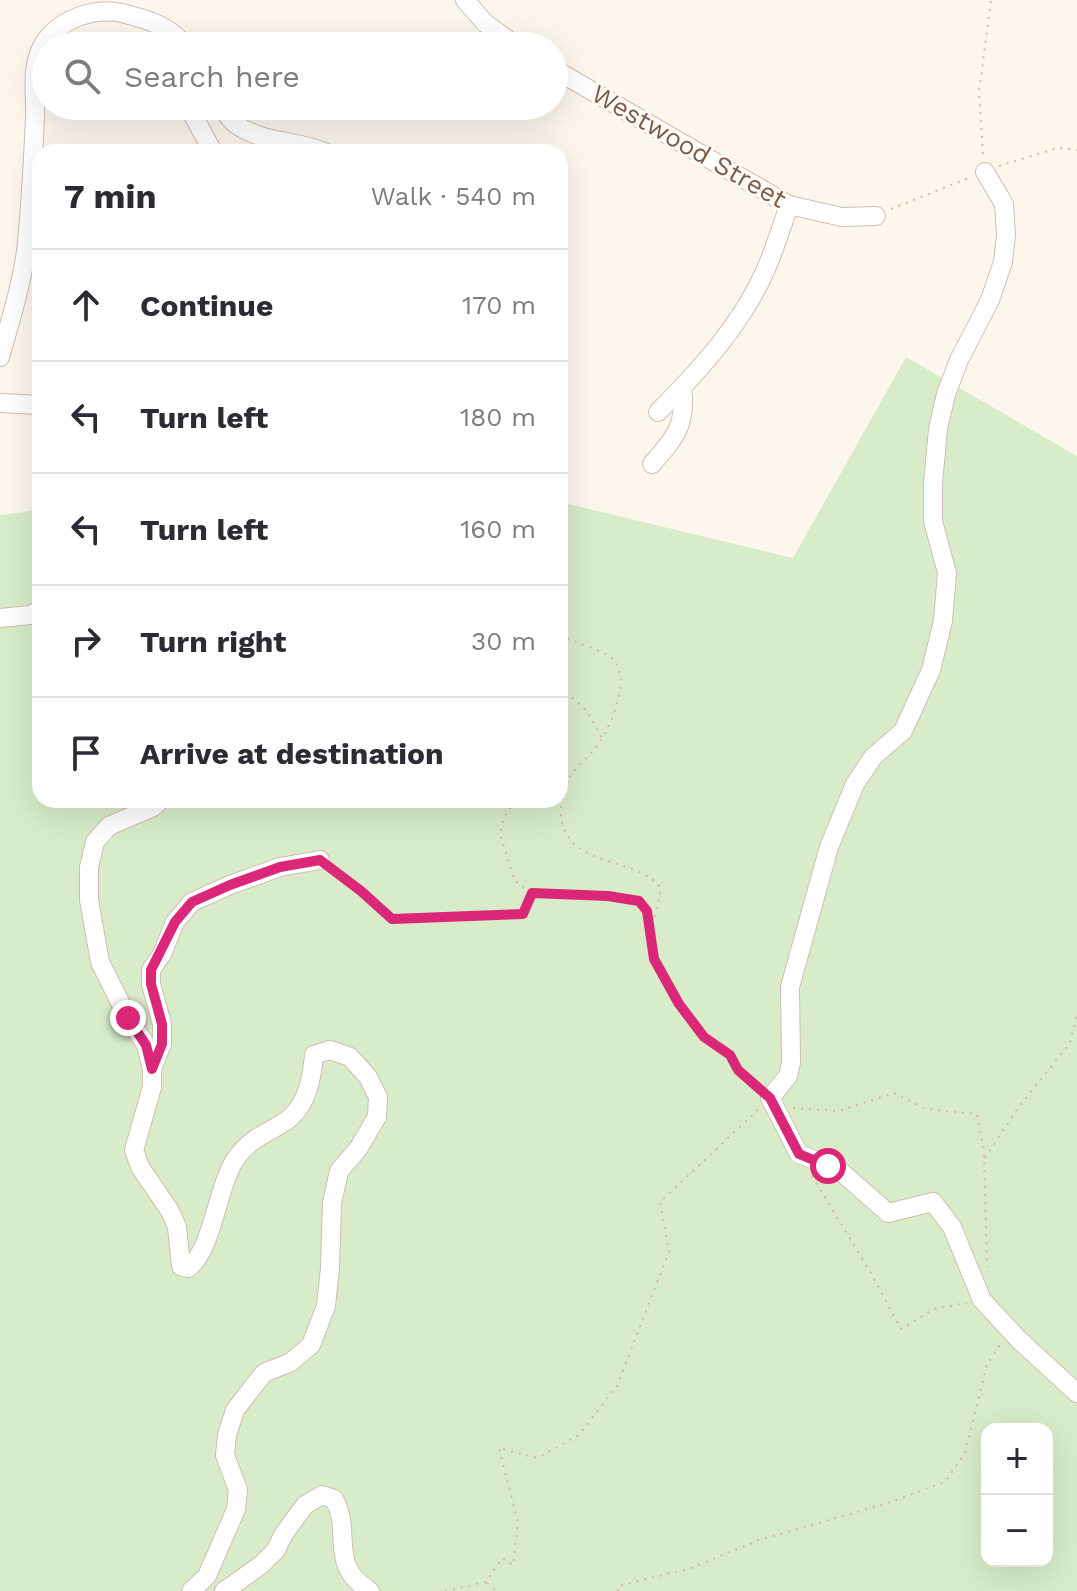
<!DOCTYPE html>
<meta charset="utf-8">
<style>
:root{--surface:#fff;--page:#f7f7f7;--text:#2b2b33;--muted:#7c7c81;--line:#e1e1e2}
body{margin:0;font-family:"Work Sans",sans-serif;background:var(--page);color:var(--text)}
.controls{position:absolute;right:24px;bottom:24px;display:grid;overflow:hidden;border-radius:16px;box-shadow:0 8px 32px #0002}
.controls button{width:72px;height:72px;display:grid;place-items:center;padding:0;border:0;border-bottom:2px solid var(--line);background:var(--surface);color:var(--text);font:40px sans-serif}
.stop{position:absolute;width:24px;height:24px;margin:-18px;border:6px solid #db2777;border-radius:50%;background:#fff}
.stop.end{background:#db2777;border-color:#fff;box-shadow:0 2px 8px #0008}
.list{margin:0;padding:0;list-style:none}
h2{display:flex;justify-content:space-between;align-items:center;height:104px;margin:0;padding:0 32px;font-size:34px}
h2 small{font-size:26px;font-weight:400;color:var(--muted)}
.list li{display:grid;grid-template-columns:52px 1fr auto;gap:24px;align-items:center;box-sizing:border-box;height:112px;padding:0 32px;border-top:2px solid var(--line)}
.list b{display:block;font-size:30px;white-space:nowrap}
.list em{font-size:26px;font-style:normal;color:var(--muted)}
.icon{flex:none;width:44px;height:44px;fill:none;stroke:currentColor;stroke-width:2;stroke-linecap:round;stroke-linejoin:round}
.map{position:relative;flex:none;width:1077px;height:1591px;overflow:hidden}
.search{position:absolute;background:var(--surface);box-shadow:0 8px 32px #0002;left:32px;top:32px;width:536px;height:88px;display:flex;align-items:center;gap:20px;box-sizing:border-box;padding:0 28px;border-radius:44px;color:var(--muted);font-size:30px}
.panel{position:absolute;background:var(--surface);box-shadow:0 8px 32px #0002;left:32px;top:144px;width:536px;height:664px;border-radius:24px}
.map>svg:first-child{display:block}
</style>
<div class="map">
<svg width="1077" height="1591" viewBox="0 0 1077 1591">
<rect width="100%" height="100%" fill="#fdf6ec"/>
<path fill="#d8ecc9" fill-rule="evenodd" d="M906,357L1077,456V1591H0V515L40,510V800H560V502L793,558ZM987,1429H1047V1561H987Z"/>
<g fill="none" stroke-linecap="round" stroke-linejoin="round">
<defs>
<g id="minor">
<polyline points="465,0 485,23 516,46"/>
<polyline points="554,69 789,205 842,217 876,216"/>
<polyline points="188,106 213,152"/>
<path d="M220,106C225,112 231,121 237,125C263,143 296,140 324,152"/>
<polyline points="985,172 1004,204 1006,235 1003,262 990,300 959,360 946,394 938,429 933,483 933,521 947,573 943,621 931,670 903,731 873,757 855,784 829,847 790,987 791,1062 788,1076 770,1098 799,1154 838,1169 888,1213 933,1202 952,1227 982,1300 1019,1340 1077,1393"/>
<path d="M0,357C10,322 21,287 26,251C31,207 33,161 35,117C36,93 30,68 43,45C58,19 94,7 122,13C145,19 170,25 185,46"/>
<polyline points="0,403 40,405"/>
<path d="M658,412C700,370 742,324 766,269C775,248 782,226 789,205"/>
<path d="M652,464C675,438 687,424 682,388"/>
<polyline points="0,618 30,615 40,610"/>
<path d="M161,800L153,807L109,826L95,842L89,867V900L100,962L128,1018L146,1045L152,1069V1087L134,1150L140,1167L170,1211L177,1227L181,1266L188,1268C213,1251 217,1184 237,1157C254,1134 273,1132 291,1117C308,1101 312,1077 314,1055L330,1050L350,1057L368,1077L378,1097L377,1117L358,1149L339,1171L332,1203L330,1268L326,1306L311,1345L291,1362L264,1373L235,1410L227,1435L225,1455L238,1490L236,1509L207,1576L191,1591"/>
<polyline points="152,1069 162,1044 162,1024 151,984 151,970 162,954 175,922 192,902 230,885 280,867 320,860"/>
<path d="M224,1591L261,1565L276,1550L283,1535L305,1505L322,1495L334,1499C353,1533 327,1564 370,1591"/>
</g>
</defs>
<use href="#minor" stroke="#d1beb0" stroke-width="20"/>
<g stroke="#d9b8a5" stroke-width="2" stroke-dasharray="2 6" stroke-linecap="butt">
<polyline points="983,154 979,92 991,0"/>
<polyline points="999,166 1058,148 1077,150"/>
<polyline points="891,209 971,177"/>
<path d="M560,635C572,641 603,651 611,657C633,676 612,723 599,743C591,756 575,767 568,780C562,792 559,810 562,823C573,868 638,857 661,888L652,931"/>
<polyline points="560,687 587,711 602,738"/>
<polyline points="508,800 511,807 504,817 500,834 515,881 532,893 608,896 639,901 647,911 654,959 679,1004 704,1037 730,1055 738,1070 756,1087"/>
<polyline points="334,871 361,891 392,919 523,914 532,893"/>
<polyline points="793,1108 839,1111 894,1093 926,1109 977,1114 984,1151 987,1267"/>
<polyline points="985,1158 1018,1108 1070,1043 1077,1015"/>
<polyline points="812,1176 872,1275 901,1329 934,1309 967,1303"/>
<polyline points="487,1583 497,1591"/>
<polyline points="445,1591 486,1582 502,1558 513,1565 518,1522 499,1448 537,1458 579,1435 617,1386 669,1252 660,1202 759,1109"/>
<polyline points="618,1591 618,1586 691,1568 759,1540 885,1504 945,1482 965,1453 987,1364 1000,1345"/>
</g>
<use href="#minor" stroke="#fff" stroke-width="18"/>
</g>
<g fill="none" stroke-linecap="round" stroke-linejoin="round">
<polyline stroke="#db2777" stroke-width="10" points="128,1018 146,1045 152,1069 162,1044 162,1024 151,984 151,970 175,922 192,902 230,885 280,867 320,860 361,891 392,919 523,914 532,893 608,896 639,901 647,911 654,959 679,1004 704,1037 730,1055 738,1070 770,1098 799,1154 828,1166"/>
</g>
<g text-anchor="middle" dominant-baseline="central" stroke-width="6" stroke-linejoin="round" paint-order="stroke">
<g font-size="26" fill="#7a5c4d" stroke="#fffaf3">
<text transform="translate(689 146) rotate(30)">Westwood Street</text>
</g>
</g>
</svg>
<div class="controls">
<button>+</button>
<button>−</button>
</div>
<div class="stop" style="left:828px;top:1166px"></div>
<div class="stop end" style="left:128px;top:1018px"></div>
<div class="search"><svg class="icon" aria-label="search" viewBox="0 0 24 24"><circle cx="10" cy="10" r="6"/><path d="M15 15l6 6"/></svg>Search here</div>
<section class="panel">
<h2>7 min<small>Walk · 540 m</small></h2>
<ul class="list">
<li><svg class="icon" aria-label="ahead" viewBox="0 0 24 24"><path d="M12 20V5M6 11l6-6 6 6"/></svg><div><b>Continue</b></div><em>170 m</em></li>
<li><svg class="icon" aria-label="left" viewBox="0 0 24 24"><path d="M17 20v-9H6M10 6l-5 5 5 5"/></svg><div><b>Turn left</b></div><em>180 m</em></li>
<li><svg class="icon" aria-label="left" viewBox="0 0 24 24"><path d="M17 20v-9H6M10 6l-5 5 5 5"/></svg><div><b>Turn left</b></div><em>160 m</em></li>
<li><svg class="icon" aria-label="right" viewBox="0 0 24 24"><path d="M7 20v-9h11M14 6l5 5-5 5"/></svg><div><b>Turn right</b></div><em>30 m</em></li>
<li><svg class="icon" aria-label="arrive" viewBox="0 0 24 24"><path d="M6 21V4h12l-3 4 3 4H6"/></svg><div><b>Arrive at destination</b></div></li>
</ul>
</section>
</div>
